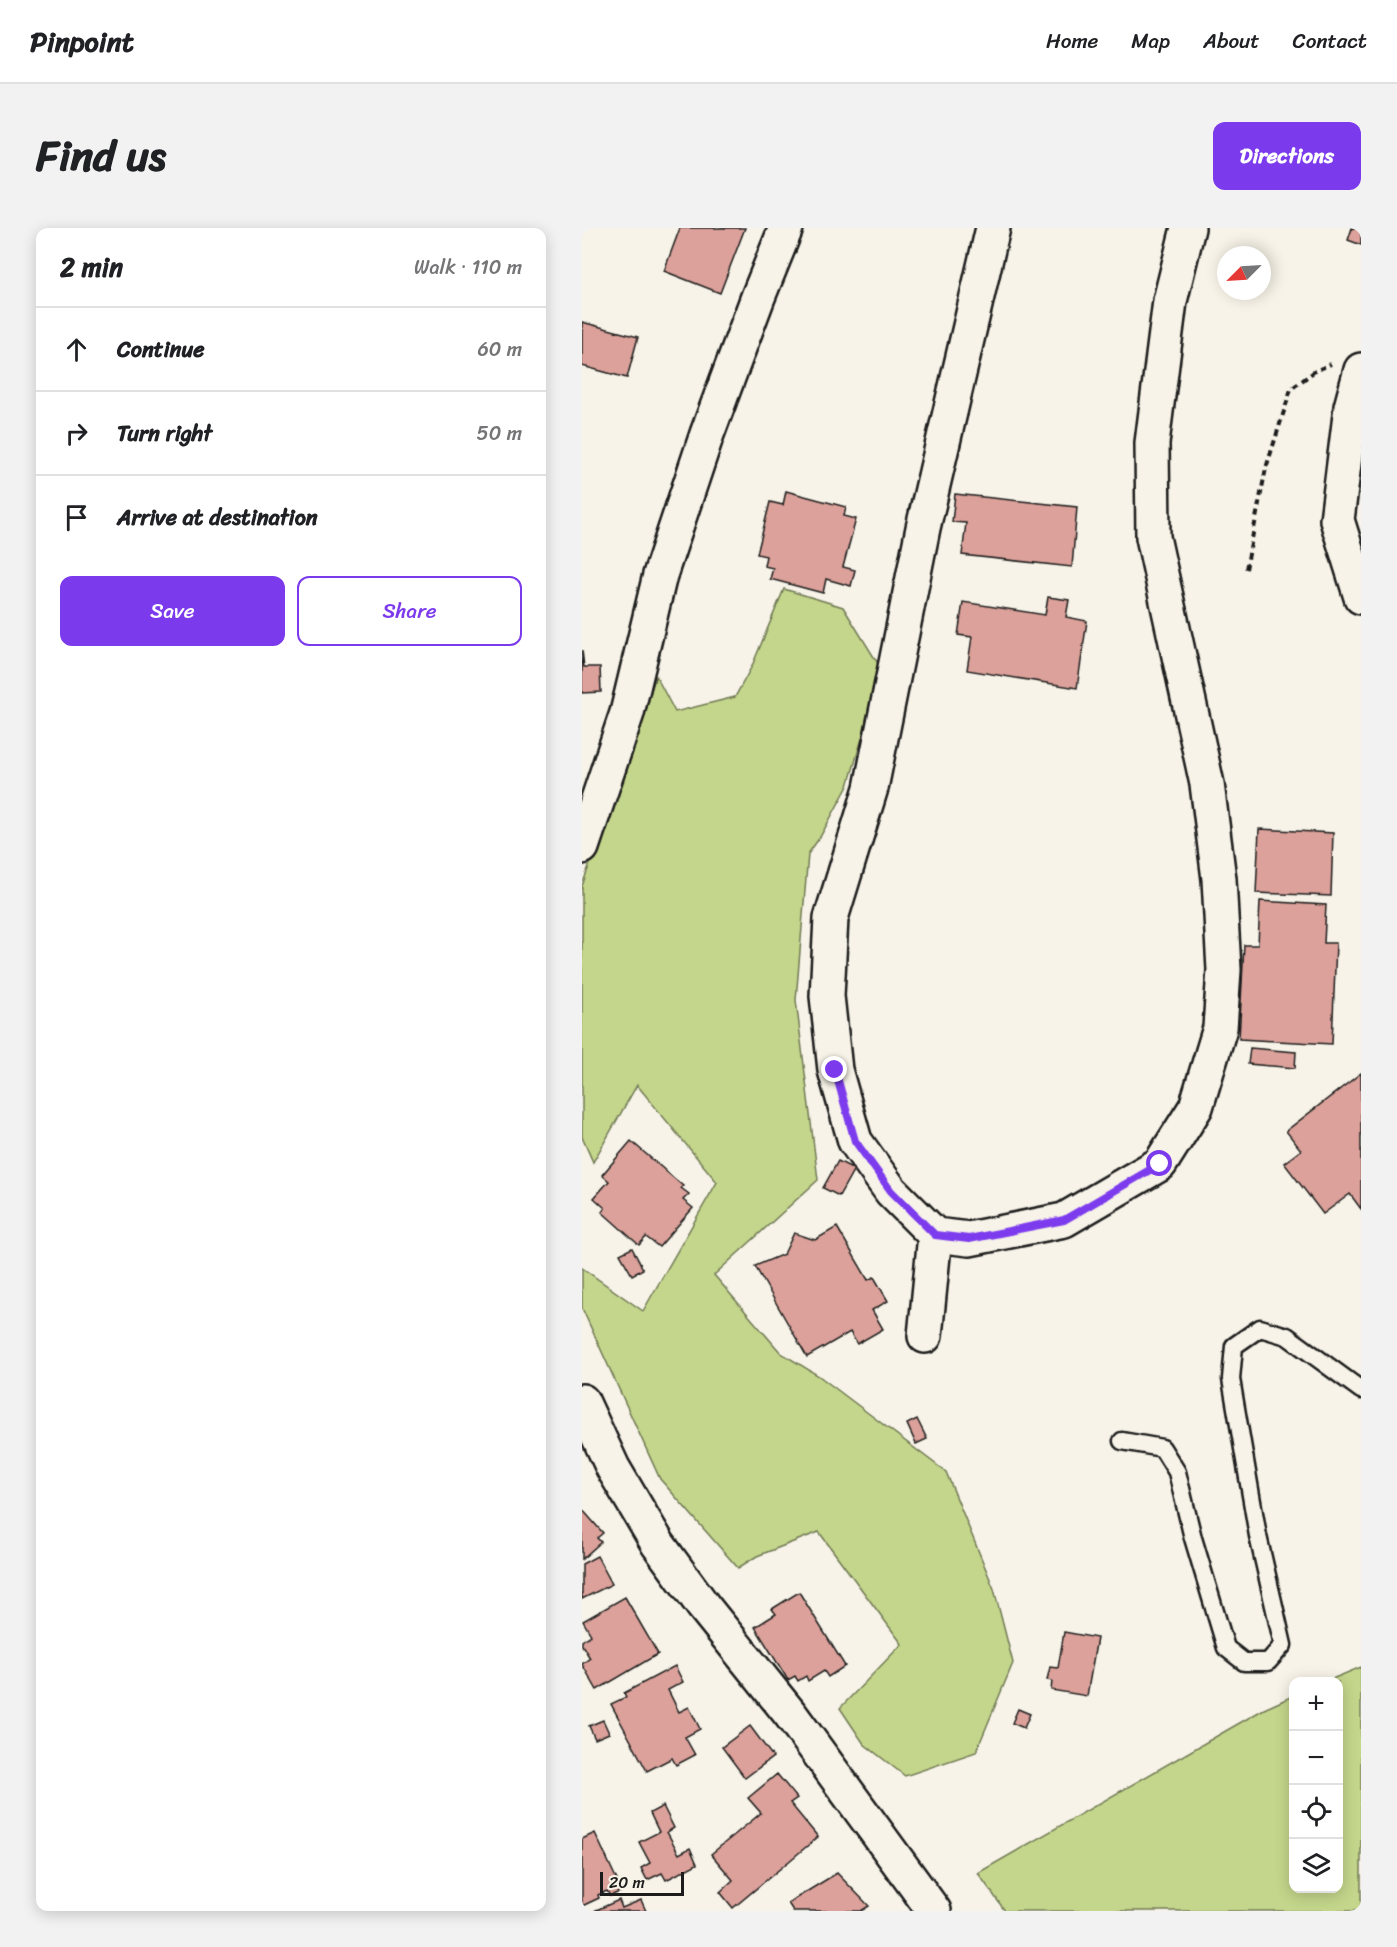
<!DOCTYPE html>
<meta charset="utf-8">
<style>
:root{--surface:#fff;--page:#f2f2f2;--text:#202124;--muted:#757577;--line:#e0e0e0;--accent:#7c3aed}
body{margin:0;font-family:Sriracha,sans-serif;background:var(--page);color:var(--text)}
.controls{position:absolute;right:18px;bottom:18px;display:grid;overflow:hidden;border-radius:12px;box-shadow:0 3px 15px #0003}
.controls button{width:54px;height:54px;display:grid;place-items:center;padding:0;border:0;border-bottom:2px solid var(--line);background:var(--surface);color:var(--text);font:30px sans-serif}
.compass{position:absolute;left:635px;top:18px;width:54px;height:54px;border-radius:50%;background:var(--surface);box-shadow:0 3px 15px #0003;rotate:246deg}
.scale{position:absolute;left:18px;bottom:15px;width:84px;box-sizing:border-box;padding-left:6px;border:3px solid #1c1c1c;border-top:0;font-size:16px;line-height:21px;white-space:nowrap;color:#1c1c1c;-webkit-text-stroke:4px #f7f3e8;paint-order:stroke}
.stop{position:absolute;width:18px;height:18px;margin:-14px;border:4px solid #7c3aed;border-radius:50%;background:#fff}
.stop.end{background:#7c3aed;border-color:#fff;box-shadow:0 2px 6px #0008}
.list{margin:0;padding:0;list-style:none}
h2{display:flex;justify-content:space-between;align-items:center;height:78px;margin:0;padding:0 24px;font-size:26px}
h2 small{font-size:20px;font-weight:400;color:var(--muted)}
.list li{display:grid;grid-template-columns:39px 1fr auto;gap:18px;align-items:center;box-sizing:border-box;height:84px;padding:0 24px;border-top:2px solid var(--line)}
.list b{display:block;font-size:22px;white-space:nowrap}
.list em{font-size:20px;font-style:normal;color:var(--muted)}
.actions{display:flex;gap:12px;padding:18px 24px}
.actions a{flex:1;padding:14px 0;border:2px solid var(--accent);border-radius:12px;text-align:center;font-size:21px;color:var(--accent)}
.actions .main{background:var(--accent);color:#fff}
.icon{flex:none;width:33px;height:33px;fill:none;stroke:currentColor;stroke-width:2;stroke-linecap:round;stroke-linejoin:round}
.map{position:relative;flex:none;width:779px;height:1683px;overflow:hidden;border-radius:12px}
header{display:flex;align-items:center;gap:36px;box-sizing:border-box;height:84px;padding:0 30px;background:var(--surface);border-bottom:2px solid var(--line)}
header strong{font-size:28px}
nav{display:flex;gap:33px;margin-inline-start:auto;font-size:21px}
.intro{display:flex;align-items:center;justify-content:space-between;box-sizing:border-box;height:144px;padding:0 36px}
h1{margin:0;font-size:42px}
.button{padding:15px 27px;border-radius:12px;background:var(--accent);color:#fff;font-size:21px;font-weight:700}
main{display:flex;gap:36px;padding:0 36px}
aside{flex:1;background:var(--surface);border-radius:12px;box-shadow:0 3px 15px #0003}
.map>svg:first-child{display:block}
</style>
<header>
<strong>Pinpoint</strong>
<nav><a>Home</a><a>Map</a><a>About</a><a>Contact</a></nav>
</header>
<div class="intro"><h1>Find us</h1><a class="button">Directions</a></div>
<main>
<aside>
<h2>2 min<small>Walk · 110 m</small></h2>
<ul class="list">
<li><svg class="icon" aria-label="ahead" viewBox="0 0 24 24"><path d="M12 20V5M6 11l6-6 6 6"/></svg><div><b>Continue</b></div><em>60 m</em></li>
<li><svg class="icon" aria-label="right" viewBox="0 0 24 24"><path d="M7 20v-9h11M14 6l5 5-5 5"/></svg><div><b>Turn right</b></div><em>50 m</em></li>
<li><svg class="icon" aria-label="arrive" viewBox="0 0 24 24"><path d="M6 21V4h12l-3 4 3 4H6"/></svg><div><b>Arrive at destination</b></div></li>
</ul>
<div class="actions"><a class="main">Save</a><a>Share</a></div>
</aside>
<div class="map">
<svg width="779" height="1683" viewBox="0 0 779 1683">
<rect width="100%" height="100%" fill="#f7f3e8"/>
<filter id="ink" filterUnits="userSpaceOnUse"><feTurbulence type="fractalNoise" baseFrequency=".0167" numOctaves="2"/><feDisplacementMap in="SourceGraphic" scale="12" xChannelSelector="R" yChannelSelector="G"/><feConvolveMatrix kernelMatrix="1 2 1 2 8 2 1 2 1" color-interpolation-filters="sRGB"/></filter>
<g filter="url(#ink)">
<g fill="#c4d68b" stroke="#707954" stroke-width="1.5">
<polygon points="202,361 261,379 300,442 266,558 238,609 226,626 214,772 236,952 132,1047 199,1125 237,1148 364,1244 412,1361 431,1435 394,1524 323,1548 282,1516 258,1480 320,1416 237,1304 175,1328 156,1340 78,1251 0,1080 0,1040 61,1083 135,954 55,857 11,934 0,909 0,658 74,448 93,484 153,469 170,438"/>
<polygon points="779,1439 779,1683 423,1683 396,1645 682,1481 711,1468 712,1660 756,1660 756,1454 745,1453"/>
</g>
<g fill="#dba19a" stroke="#1c1c1c" stroke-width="1.5">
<polygon points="98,0 163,0 138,65 82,43"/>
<polygon points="770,0 779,0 779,17 766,12"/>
<polygon points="0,94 56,109 45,150 0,138"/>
<polygon points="204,263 264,279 262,288 274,291 261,339 273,342 269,358 244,351 241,365 188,351 191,340 182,338 184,328 175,326 188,274 201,277"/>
<polygon points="373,266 495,279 490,339 380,327 384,295 370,294"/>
<polygon points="466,369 487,372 484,389 505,393 495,460 385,442 390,409 376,407 381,374 463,387"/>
<polygon points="0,422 2,439 18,439 19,464 0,465"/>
<polygon points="677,601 751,605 749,668 674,665"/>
<polygon points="678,673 744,677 742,715 754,715 750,816 657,811 662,717 676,717"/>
<polygon points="668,820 714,824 713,840 666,836"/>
<polygon points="779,845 779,981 768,966 741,986 702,935 719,922 704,903"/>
<polygon points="49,913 101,958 99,960 107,966 101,972 111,980 77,1019 64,1009 57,1017 20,984 23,980 12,970 27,953 20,947"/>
<polygon points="256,933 272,941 257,968 241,960"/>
<polygon points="255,999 286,1052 292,1049 306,1073 290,1082 301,1101 275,1116 268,1104 225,1129 173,1038 202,1026 212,1005 233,1012"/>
<polygon points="50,1020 61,1041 50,1047 38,1026"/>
<polygon points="335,1191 345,1211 334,1216 325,1196"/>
<polygon points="0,1281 21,1305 15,1310 19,1314 0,1331"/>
<polygon points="15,1328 30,1356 0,1371 0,1336"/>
<polygon points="217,1364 263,1438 246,1449 242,1443 226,1453 224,1448 216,1453 213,1448 206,1452 173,1399 194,1386 190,1381"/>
<polygon points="43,1369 76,1426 15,1462 0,1436 8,1430 0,1417 0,1413 9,1407 1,1393"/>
<polygon points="482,1404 515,1410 505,1468 469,1462 470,1453 465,1452 468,1439 476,1440"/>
<polygon points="93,1438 101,1454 86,1462 97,1484 107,1479 118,1501 103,1509 113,1527 94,1537 90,1530 65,1543 29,1476 44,1469 42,1465"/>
<polygon points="436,1481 448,1486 442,1500 430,1495"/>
<polygon points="21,1492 27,1505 13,1511 7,1498"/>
<polygon points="168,1498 191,1529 163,1550 140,1519"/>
<polygon points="195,1546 215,1570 208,1575 236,1609 151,1680 138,1664 151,1652 129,1626 179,1585 166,1570"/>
<polygon points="81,1578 92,1600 85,1604 97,1626 108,1620 115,1636 84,1652 80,1645 65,1652 59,1640 68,1635 57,1614 77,1604 68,1585"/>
<polygon points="13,1605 40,1663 28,1668 25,1663 16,1667 17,1670 0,1678 0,1611"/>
<polygon points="255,1645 287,1678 279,1683 211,1683 206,1675"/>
<polygon points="37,1672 40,1680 59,1672 64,1683 12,1683"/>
</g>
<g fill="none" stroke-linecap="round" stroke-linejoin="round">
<defs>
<polyline id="service" points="540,1213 580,1220 595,1244 611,1310 644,1420 662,1434 686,1434 701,1417 676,1308 649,1151 652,1118 678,1100 705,1108 779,1162"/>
<g id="minor">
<polyline points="411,0 341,300 289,560 249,690 245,768 253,842 273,913 309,963 353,1007 387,1011 482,992 578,936 614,879 638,800 642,742 637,651 625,556 571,309 570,215 588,73 606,0"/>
<polyline points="779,142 769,179 755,292 779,369"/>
<polyline points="0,619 45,485 78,347 125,206 176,69 204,0"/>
<polyline points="343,1108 353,1007"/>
</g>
<polyline id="tertiary" points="0,1173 31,1240 76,1316 122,1379 209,1487 352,1683"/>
</defs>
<use href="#service" stroke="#1c1c1c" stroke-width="21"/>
<use href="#minor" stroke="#1c1c1c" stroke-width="38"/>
<use href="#tertiary" stroke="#1c1c1c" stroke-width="38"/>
<polyline stroke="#1c1c1c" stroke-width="4" stroke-dasharray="6 4.5" stroke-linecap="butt" points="664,341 684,240 709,161 733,143 749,136"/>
<use href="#service" stroke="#f7f3e8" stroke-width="16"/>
<use href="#minor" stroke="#f7f3e8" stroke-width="33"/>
<use href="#tertiary" stroke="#f7f3e8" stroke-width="33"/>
</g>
</g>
<g fill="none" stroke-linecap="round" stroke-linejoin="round" filter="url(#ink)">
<polyline stroke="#7c3aed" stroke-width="8" points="253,842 273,913 309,963 353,1007 387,1011 482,992 578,936"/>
</g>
</svg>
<div class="controls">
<button>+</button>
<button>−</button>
<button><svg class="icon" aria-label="locate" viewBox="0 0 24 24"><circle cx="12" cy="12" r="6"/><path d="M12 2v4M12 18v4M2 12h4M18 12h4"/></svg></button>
<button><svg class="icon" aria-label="layers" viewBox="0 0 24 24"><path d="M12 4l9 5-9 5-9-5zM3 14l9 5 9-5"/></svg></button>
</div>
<svg class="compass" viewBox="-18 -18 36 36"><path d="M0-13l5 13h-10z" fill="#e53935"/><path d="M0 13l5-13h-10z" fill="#757577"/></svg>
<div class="scale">20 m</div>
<div class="stop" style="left:578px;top:936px"></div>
<div class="stop end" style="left:253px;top:842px"></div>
</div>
</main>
